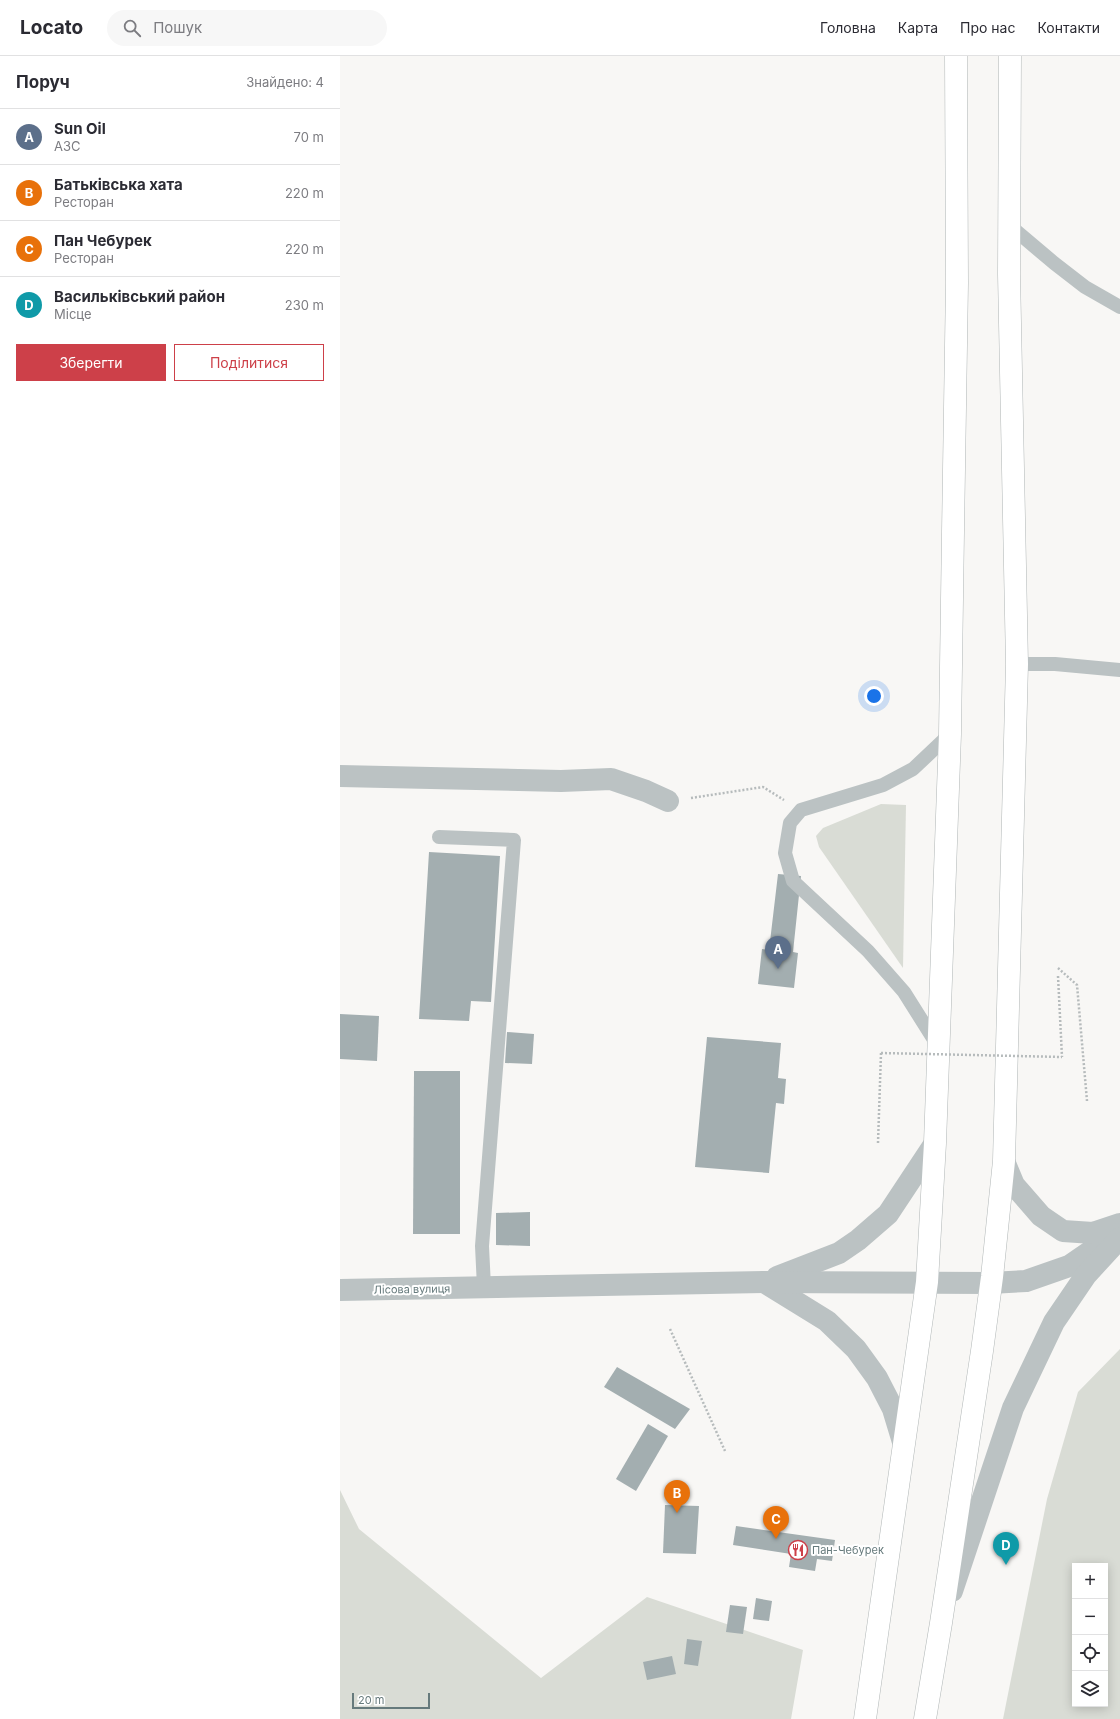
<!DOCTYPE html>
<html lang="uk">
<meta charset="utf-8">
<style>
:root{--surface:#fff;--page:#f7f7f7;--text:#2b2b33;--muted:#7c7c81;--line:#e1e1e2;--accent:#cd4049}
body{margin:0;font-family:Inter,sans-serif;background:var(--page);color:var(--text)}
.controls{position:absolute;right:12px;bottom:12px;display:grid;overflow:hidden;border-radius:0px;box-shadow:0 2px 10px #0003}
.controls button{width:36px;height:36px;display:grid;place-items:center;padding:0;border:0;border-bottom:1px solid var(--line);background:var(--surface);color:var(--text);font:20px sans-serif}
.scale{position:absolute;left:12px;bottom:10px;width:78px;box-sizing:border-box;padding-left:4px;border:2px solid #667a7c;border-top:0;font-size:11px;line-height:14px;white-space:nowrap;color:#667a7c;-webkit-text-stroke:3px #fff;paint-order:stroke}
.you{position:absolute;left:534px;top:640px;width:14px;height:14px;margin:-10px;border:3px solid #fff;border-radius:50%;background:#1a73e8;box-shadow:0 0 0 6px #1a73e833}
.badge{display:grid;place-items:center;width:26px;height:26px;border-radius:50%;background:var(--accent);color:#fff;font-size:13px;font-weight:700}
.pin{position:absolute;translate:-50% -33px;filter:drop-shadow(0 1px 2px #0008)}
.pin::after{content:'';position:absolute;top:21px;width:14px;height:12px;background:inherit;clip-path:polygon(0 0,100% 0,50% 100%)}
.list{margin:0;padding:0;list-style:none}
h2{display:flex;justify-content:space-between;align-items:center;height:52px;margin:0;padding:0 16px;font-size:17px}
h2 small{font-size:13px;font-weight:400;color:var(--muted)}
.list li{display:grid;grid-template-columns:26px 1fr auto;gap:12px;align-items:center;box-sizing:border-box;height:56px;padding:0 16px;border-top:1px solid var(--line)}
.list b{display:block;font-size:15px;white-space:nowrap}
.list p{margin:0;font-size:13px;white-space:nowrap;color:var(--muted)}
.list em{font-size:13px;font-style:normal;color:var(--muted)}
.actions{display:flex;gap:8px;padding:12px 16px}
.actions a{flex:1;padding:9px 0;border:1px solid var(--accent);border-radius:0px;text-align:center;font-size:14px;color:var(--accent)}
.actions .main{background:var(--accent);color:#fff}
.icon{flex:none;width:22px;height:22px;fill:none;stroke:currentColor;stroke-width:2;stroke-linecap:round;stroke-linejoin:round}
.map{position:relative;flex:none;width:780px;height:1663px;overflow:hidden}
header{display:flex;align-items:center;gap:24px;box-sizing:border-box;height:56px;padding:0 20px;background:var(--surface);border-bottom:1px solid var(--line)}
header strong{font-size:19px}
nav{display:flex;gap:22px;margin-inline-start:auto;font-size:14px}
.search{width:280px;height:36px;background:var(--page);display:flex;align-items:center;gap:10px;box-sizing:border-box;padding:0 14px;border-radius:22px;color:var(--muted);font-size:15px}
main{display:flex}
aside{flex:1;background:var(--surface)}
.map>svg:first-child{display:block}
</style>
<header>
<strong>Locato</strong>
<div class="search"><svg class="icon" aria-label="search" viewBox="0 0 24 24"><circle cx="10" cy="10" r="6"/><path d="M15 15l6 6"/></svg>Пошук</div>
<nav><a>Головна</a><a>Карта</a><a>Про нас</a><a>Контакти</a></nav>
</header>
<main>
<aside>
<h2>Поруч<small>Знайдено: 4</small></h2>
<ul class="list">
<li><span class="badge" style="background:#5c6f8a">A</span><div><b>Sun Oil</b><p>АЗС</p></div><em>70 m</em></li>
<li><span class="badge" style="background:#e8710a">B</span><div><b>Батьківська хата</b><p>Ресторан</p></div><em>220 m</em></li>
<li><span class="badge" style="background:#e8710a">C</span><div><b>Пан Чебурек</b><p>Ресторан</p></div><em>220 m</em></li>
<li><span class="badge" style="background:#0f9aa8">D</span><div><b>Васильківський район</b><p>Місце</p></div><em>230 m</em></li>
</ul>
<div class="actions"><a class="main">Зберегти</a><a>Поділитися</a></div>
</aside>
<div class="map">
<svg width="780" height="1663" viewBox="0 0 780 1663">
<rect width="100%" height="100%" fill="#f8f7f5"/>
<g fill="#d9dcd5" fill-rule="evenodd">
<polygon points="541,748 566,749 563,912 479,791 476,780 483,772"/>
<path d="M780,1293V1663H663L707,1443L738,1336ZM735,1510H765V1648H735Z"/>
<polygon points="0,1434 19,1473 201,1622 307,1541 463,1594 451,1663 0,1663"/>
</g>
<g fill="#a3aeb0">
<polygon points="89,796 160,800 151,946 131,945 129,965 79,963"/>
<polygon points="438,818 461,820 453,896 458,897 454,932 418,928 422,893 429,894"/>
<polygon points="0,958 39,960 37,1005 0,1003"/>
<polygon points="167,976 194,978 192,1008 165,1007"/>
<polygon points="367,981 441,987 438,1022 446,1023 444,1048 436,1047 429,1117 355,1111"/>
<polygon points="74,1015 120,1015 120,1178 73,1178"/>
<polygon points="190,1156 190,1190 156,1189 156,1157"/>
<polygon points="277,1311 350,1353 335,1373 264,1331"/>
<polygon points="308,1368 328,1380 296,1435 276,1423"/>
<polygon points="325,1449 359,1450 356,1498 323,1497"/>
<polygon points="396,1470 495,1484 492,1505 477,1503 475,1515 449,1511 451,1498 393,1489"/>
<polygon points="416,1542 432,1545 429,1565 413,1563"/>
<polygon points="390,1549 407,1551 403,1578 386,1576"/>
<polygon points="347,1583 362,1585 358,1610 344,1608"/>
<polygon points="332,1600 336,1618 307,1624 303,1606"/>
</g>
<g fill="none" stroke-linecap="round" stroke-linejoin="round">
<defs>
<g id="trunk">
<polyline points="525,1663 587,1226 595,1087 610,678 613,476 617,227 616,0"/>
<polyline points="585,1663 601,1567 642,1295 652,1221 664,1105 677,608 669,218 670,0"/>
</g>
</defs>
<use href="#trunk" stroke="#b0b6b6" stroke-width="23"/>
<g stroke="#b6bbbc" stroke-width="2.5" stroke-dasharray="2 2" stroke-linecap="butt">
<polyline points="351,742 423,731 444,744"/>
<polyline points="718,912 737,929 747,1045"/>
<polyline points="718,920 722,1001"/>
<polyline points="538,1087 541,997"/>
<polyline points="330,1273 385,1395"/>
</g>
<g stroke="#bbc2c3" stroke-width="14">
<polyline points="669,169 714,207 745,231 780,251"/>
<polyline points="677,608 715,608 780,614"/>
<polyline points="99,781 174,784 142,1190 144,1231"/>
<polyline points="598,990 564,936 528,895 453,825 445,797 450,767 461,754 543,729 573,713 610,678"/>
</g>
<g stroke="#bbc2c3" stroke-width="22">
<polyline points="0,720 221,725 271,723 306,735 328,745"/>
<polyline points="650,1227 686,1225 729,1210 780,1175"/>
</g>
<g stroke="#bbc2c3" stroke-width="22">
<polyline points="664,1105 674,1129 701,1160 723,1175 753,1177 780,1168"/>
<polyline points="437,1221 499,1197 518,1184 548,1158 595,1087"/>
<polyline points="424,1226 487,1265 516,1293 537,1322 553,1353 563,1386"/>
<polyline points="0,1234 424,1226 650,1227"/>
<polyline points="612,1535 673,1352 714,1266 746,1219 780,1182"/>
</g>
<use href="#trunk" stroke="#fff" stroke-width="22"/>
<polyline stroke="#b6bbbc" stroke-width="2.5" stroke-dasharray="2 2" stroke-linecap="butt" points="541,997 722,1001"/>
</g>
<defs>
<symbol id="restaurant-ring" viewBox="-11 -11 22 22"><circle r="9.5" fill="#fff" stroke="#cd4049" stroke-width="1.5"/><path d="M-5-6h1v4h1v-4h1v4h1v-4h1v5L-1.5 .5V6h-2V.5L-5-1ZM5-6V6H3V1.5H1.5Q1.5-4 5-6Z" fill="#cd4049"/></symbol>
</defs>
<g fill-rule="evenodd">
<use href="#restaurant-ring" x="447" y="1483" width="22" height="22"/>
</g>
<g text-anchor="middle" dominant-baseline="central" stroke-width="4" stroke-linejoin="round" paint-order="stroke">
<g font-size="11" fill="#667a7c" stroke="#fff">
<text transform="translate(72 1233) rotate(-1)">Лісова вулиця</text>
</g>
<g font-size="11" fill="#667a7c" stroke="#fff" text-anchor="start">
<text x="472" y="1494">Пан-Чебурек</text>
</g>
</g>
</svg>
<div class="controls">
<button>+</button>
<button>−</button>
<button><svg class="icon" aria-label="locate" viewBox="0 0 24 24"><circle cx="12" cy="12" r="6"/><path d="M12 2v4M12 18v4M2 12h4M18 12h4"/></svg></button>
<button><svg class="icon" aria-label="layers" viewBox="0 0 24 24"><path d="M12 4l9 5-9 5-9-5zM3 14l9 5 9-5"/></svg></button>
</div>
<div class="scale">20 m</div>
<div class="you"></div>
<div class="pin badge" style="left:438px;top:913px;background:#5c6f8a">A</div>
<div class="pin badge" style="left:337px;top:1457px;background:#e8710a">B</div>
<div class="pin badge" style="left:436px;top:1483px;background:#e8710a">C</div>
<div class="pin badge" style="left:666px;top:1509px;background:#0f9aa8">D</div>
</div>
</main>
